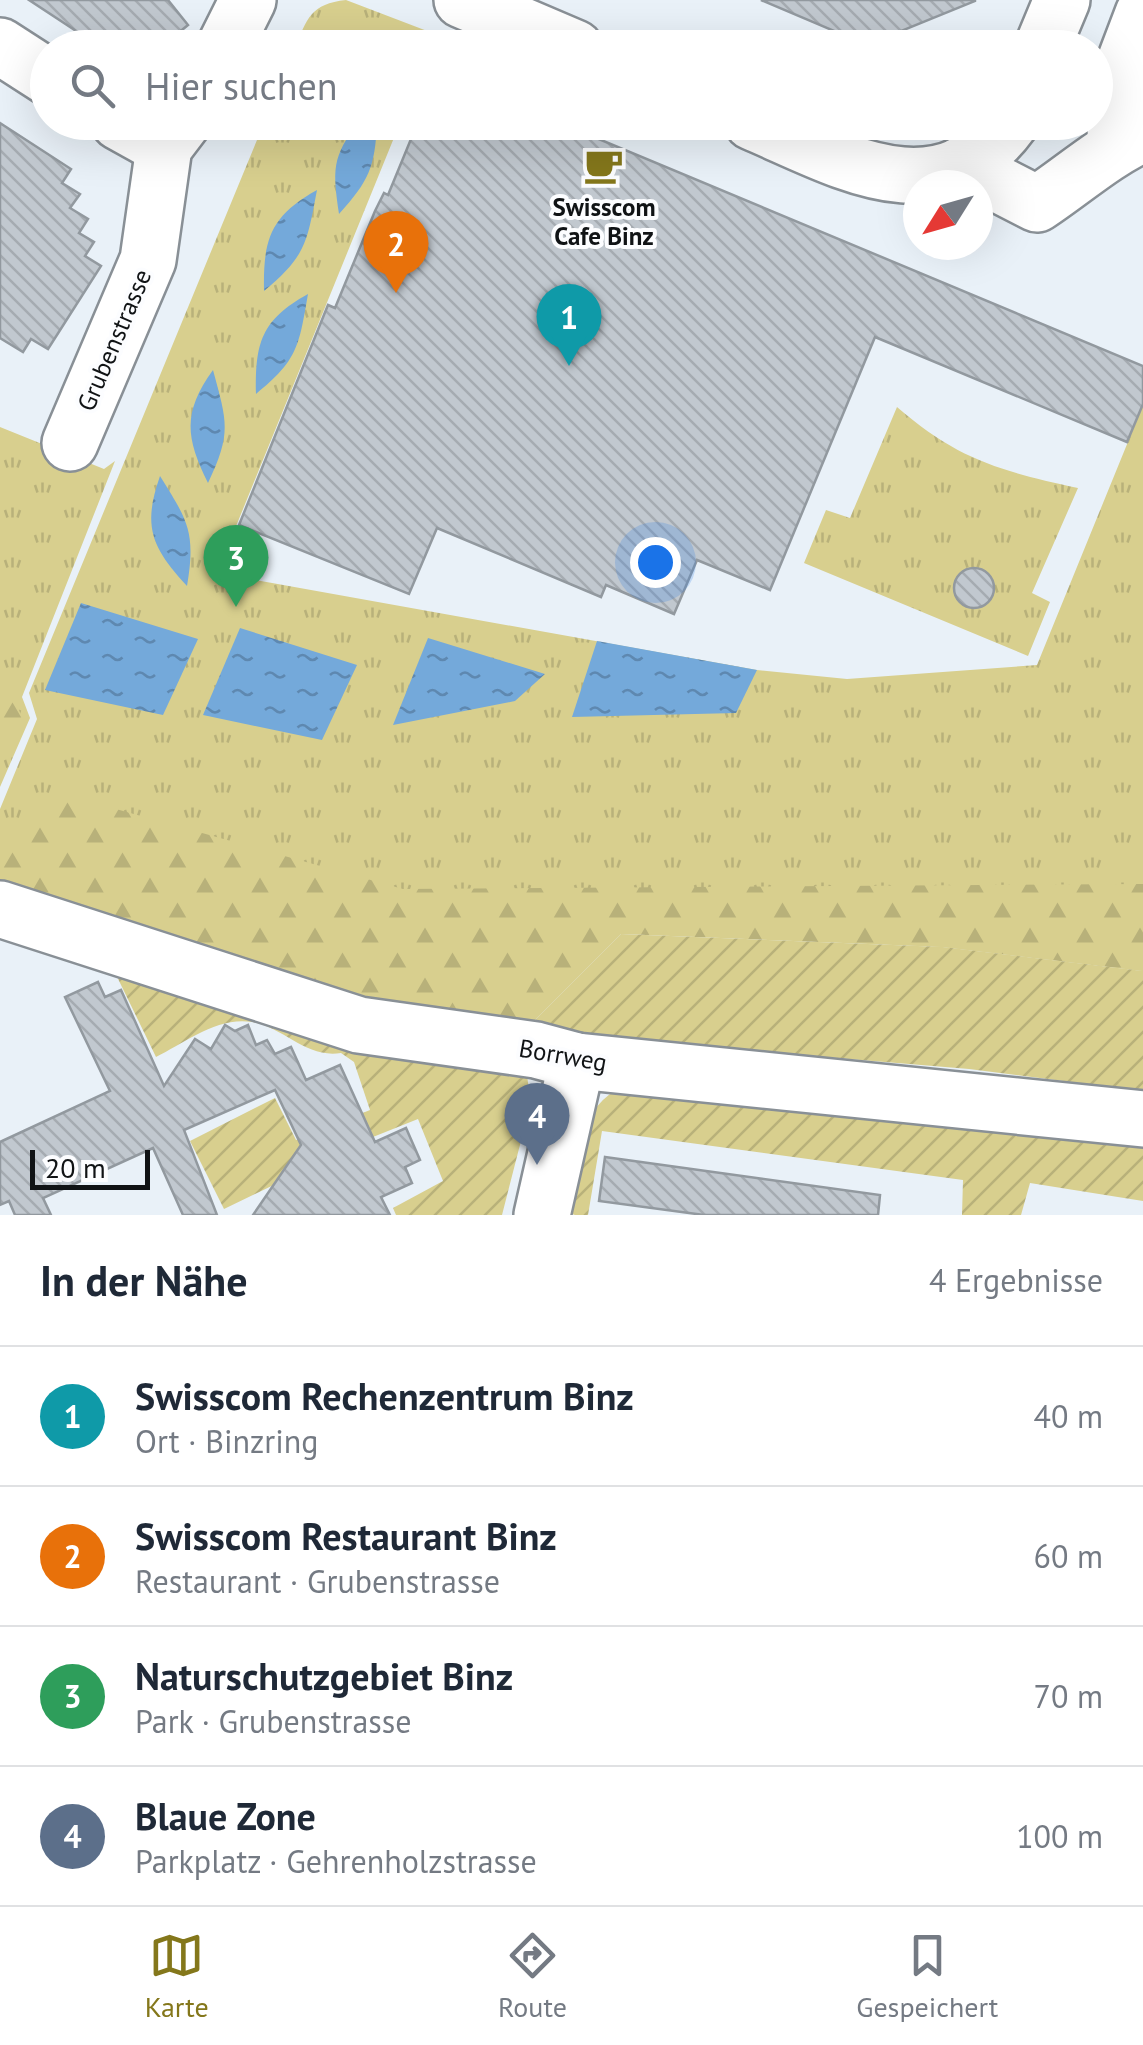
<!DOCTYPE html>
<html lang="de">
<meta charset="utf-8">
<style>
:root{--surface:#fff;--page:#f6f6f7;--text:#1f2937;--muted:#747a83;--line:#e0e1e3;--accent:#84771b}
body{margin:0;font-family:"PT Sans",sans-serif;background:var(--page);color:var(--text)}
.compass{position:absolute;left:903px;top:170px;width:90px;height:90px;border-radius:50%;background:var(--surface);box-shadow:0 10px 40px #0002;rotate:233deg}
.scale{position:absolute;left:30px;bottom:25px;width:120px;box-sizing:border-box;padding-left:10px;border:5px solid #101315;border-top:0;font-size:28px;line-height:35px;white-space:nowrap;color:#101315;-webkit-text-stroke:8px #fcfdff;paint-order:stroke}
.you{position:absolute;left:655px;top:562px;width:35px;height:35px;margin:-25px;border:8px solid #fff;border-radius:50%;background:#1a73e8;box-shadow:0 0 0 15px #1a73e833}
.badge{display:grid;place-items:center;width:65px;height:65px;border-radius:50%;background:var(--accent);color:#fff;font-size:32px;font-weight:700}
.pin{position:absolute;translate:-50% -82px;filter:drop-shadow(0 2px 5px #0008)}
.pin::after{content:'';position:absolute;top:52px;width:35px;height:30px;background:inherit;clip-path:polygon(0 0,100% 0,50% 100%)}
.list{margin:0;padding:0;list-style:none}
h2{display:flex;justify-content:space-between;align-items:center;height:130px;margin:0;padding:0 40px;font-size:42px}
h2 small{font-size:32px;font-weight:400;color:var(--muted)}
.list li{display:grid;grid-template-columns:65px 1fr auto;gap:30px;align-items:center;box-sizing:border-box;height:140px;padding:0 40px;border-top:2px solid var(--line)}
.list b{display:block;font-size:38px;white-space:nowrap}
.list p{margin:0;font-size:32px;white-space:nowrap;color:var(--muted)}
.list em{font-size:32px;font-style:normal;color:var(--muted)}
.icon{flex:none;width:55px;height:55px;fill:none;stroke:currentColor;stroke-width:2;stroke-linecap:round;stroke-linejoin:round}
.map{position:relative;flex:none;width:1143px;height:1215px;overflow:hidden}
.search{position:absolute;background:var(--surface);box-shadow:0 10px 40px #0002;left:30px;right:30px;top:30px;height:110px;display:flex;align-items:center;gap:25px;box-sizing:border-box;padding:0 35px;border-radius:55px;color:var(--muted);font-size:38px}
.sheet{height:690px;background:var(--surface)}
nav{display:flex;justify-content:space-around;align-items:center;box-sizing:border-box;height:140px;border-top:2px solid var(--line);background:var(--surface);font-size:28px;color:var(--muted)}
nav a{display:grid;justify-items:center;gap:5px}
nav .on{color:var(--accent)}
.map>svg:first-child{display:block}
</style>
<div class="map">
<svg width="1143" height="1215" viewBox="0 0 1143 1215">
<defs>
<pattern id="grass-tufts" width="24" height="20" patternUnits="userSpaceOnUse" patternTransform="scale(2.5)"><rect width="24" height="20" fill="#d8cf8e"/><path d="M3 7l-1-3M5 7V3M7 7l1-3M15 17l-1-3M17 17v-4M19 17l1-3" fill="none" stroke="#b8b17a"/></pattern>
<pattern id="forest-firs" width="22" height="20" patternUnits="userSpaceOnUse" patternTransform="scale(2.5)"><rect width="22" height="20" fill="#d8cf8e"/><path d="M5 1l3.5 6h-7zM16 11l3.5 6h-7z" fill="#b8b17a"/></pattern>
<pattern id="garden-furrows" width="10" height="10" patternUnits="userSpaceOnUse" patternTransform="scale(2.5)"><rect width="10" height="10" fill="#d8cf8e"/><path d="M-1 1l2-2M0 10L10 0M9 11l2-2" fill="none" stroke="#b8b17a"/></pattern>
<pattern id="water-ripples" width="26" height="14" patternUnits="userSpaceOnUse" patternTransform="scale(2.5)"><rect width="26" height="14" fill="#74a9da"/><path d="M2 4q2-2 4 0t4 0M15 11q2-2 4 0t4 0" fill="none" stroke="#5e88b0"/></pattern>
<pattern id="building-back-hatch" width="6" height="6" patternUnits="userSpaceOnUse" patternTransform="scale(2.5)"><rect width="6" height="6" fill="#c1c8cf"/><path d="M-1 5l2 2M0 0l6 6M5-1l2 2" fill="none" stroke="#a5abb1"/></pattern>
</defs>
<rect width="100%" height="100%" fill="#e9f1f8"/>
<g fill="url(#grass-tufts)">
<path d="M346,0L435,34L431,47L295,48C307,18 311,4 346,0Z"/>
<polygon points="264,123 400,123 217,573 757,670 847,679 1037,665 1143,405 1143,971 943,947 0,897 0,809 37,719 29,693"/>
<path d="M897,407C958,460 1001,471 1078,488L1032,593L1050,602L1028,656L804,563L826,510L850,518Z"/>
<polygon points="0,427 104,469 115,461 22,697 30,718 0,787"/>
</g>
<g fill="url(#forest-firs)">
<polygon points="0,679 18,688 15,699 22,718 0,768"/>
<polygon points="62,794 403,889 1143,884 1143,971 943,947 621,934 523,1032 356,1009 0,897 0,861 34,834"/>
</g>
<g fill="url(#garden-furrows)">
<polygon points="621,934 943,947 1143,971 1143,1091 969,1069 523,1032"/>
<path d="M106,954L448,1048L458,1069L485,1058L527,1076L531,1102L502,1215H396L393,1208L443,1181L418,1119L373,1137L224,1209L190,1141L275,1098L296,1140L370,1110L354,1062L341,1053C307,1059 283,1027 252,1022C218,1016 184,1043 156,1057Z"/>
<path d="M616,1090L1143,1140V1201L1030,1183L1021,1215H962L963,1180L602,1131L588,1215H575L561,1210C573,1169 577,1113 616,1090Z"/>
</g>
<g fill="url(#water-ripples)">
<path d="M359,122L377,123C375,167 369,181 339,214C333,171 331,157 359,122Z"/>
<path d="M317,190C307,243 306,256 264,291C263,240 270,216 317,190Z"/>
<path d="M308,294C299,346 298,360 256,394C255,343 261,320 308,294Z"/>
<path d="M213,370C227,422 232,433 208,483C186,438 182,413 213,370Z"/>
<path d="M160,476C188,521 196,532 187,586C152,548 142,527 160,476Z"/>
<polygon points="81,603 198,639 163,715 45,690"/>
<polygon points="240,628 357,665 322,740 203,715"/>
<polygon points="428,638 545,674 515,701 393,725"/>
<polygon points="597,641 757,670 736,713 572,717"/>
</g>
<g fill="url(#building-back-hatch)" stroke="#92999f" stroke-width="2.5">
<polygon points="29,0 168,0 188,25 160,48 102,48"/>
<polygon points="761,0 975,0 975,1 867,45"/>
<polygon points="418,122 558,122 1143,366 1143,404 1127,442 875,337 770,590 697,560 674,614 606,585 601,597 437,528 409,594 239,525 328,305 335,308 375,211 384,193 388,195"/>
<polygon points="0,123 71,169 62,183 80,194 70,208 88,219 79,233 94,242 85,256 101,266 48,349 31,339 23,352 0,338"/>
<circle cx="974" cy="588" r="20"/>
<polygon points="98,982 105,997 121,990 164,1086 195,1039 211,1049 225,1025 235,1031 248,1025 256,1045 267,1040 275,1054 291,1047 306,1080 340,1065 375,1142 406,1128 420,1160 405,1167 412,1183 381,1197 390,1215 253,1215 301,1145 275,1090 184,1130 217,1215 183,1215 153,1148 43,1198 51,1215 15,1215 9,1201 0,1205 0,1142 110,1091 65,997"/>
<polygon points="605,1157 880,1195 878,1215 704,1215 599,1201"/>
</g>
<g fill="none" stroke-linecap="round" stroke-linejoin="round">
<defs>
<g id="minor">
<polyline points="462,0 575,48"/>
<polyline points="0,46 48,77"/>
<polyline points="224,48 248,0"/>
<polyline points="1042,48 1062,0"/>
<polyline points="119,122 164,147"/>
<path d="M752,122C839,159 939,221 1011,122"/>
<polyline points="1115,146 1116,85 1143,14"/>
<path d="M961,165L1037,204C1072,181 1105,151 1143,134"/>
<polyline points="70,443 148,260 164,147 183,122"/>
<polyline points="0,909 359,1025 536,1050 577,1061 1143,1119"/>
<polyline points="542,1215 577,1061"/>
</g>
</defs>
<use href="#minor" stroke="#899096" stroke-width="60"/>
<use href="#minor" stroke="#fff" stroke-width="55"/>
</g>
<defs>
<symbol id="cafe-bare" viewBox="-9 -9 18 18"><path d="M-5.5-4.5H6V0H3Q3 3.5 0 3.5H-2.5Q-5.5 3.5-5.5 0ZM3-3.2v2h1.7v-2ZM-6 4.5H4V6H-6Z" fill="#84771b" stroke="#fcfdff" stroke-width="2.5" paint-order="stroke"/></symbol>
</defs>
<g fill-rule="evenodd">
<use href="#cafe-bare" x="576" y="138" width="55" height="55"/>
</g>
<g text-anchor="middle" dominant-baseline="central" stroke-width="8" stroke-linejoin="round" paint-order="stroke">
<g font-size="25" font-weight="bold" fill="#101315" stroke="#fcfdff">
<text x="604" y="207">Swisscom<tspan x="604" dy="29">Cafe Binz</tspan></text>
</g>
<g font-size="25" fill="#101315" stroke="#fcfdff">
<text transform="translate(114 340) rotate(-67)">Grubenstrasse</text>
<text transform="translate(563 1055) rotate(10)">Borrweg</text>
</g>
</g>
</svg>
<svg class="compass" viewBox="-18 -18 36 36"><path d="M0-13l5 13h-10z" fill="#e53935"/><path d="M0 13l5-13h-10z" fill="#747a83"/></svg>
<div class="scale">20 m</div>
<div class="you"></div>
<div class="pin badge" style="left:569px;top:366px;background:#0f9aa8">1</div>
<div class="pin badge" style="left:396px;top:293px;background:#e8710a">2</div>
<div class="pin badge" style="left:236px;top:607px;background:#2e9e5b">3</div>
<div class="pin badge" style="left:537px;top:1165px;background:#5c6f8a">4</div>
<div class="search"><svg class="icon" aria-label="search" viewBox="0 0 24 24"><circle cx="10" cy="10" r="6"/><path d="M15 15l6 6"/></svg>Hier suchen</div>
</div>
<section class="sheet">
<h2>In der Nähe<small>4 Ergebnisse</small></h2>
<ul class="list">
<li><span class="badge" style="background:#0f9aa8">1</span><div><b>Swisscom Rechenzentrum Binz</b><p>Ort · Binzring</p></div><em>40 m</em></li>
<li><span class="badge" style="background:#e8710a">2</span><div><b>Swisscom Restaurant Binz</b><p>Restaurant · Grubenstrasse</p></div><em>60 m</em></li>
<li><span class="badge" style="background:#2e9e5b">3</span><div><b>Naturschutzgebiet Binz</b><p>Park · Grubenstrasse</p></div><em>70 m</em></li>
<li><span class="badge" style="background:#5c6f8a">4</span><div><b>Blaue Zone</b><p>Parkplatz · Gehrenholzstrasse</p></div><em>100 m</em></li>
</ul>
</section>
<nav>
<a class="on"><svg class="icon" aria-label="map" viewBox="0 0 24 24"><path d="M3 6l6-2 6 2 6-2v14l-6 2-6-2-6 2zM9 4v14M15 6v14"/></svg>Karte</a>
<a><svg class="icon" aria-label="directions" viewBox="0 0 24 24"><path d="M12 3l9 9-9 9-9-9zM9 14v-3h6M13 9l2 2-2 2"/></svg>Route</a>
<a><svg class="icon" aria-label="saved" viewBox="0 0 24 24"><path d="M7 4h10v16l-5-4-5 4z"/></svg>Gespeichert</a>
</nav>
